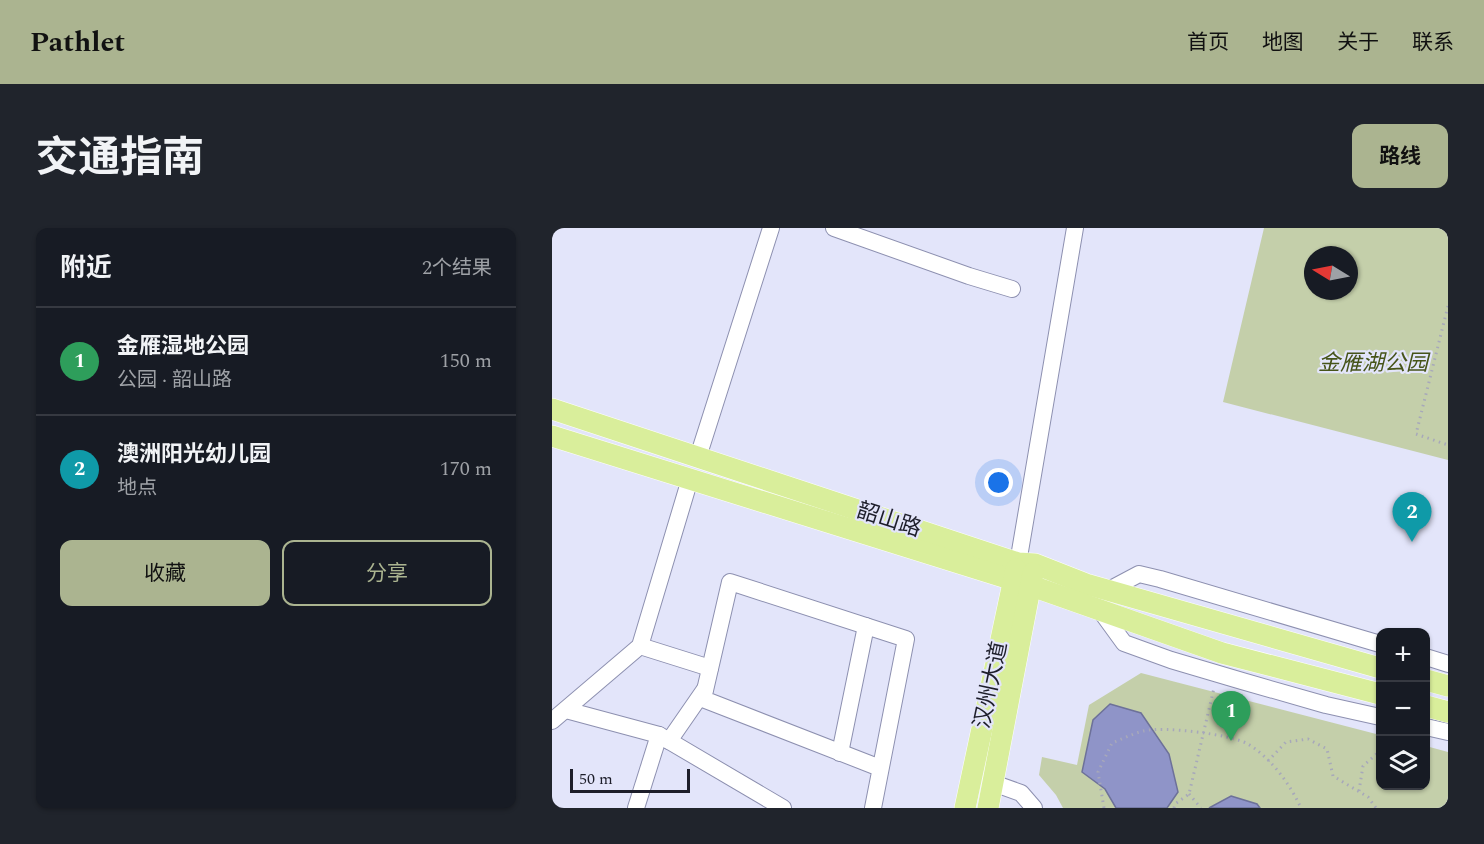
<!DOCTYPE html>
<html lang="zh">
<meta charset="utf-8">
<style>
:root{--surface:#171b24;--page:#20242c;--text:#f1f3f6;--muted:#9ea1a6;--line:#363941;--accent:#abb490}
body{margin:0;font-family:Spectral,"Noto Sans SC",serif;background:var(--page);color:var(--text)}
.controls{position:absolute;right:18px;bottom:18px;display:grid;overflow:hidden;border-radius:12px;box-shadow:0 2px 4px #0004}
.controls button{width:54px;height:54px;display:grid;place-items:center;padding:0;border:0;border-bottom:2px solid var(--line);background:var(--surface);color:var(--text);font:30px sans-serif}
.compass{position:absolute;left:752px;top:18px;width:54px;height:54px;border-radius:50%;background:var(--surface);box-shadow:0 2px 4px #0004;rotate:280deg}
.scale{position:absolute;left:18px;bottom:15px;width:120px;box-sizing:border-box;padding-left:6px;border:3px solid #1d1e2a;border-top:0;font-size:16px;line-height:21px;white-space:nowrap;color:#1d1e2a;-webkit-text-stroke:4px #e3e5fa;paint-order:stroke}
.you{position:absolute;left:447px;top:255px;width:21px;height:21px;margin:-15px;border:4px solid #fff;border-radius:50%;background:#1a73e8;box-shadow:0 0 0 9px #1a73e833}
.badge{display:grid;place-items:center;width:39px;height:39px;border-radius:50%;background:var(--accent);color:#fff;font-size:20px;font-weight:700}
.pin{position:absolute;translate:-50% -50px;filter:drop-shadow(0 2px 3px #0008)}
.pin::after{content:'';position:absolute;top:32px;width:21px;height:18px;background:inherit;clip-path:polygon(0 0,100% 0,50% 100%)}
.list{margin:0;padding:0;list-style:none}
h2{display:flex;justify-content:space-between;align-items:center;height:78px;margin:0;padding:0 24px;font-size:26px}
h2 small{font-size:20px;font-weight:400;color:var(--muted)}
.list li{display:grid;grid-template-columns:39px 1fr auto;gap:18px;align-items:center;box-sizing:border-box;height:108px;padding:0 24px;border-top:2px solid var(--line)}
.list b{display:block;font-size:22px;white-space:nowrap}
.list p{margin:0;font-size:20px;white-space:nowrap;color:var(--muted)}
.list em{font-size:20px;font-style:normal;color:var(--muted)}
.actions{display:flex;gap:12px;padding:18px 24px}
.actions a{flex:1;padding:14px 0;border:2px solid var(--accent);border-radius:12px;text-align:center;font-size:21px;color:var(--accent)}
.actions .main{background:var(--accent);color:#111}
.icon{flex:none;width:33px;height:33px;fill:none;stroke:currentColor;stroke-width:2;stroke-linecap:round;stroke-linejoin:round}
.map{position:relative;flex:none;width:896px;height:580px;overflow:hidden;border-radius:12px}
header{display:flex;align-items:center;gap:36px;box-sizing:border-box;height:84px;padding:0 30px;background:var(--accent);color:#111}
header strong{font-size:28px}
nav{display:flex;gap:33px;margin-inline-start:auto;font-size:21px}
.intro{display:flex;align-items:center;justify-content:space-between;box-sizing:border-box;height:144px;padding:0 36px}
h1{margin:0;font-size:42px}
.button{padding:15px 27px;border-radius:12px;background:var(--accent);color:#111;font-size:21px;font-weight:700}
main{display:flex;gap:36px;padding:0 36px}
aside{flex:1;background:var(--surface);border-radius:12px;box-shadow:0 2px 4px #0004}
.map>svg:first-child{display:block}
</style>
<header>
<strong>Pathlet</strong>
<nav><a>首页</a><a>地图</a><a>关于</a><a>联系</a></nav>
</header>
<div class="intro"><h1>交通指南</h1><a class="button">路线</a></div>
<main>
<aside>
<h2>附近<small>2个结果</small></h2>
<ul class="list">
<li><span class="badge" style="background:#2e9e5b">1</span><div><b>金雁湿地公园</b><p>公园 · 韶山路</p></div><em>150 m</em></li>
<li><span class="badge" style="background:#0f9aa8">2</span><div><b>澳洲阳光幼儿园</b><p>地点</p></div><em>170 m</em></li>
</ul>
<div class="actions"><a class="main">收藏</a><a>分享</a></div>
</aside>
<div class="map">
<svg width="896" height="580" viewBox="0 0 896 580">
<rect width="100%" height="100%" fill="#e3e5fa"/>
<g fill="#c4cfaa" fill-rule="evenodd">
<path d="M712,0H896V232L671,174ZM761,27H797V63H761Z"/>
<polygon points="589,445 828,507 828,558 874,558 874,518 896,524 896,580 511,580 504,567 487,547 490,529 525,537 537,477"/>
</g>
<g fill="#8f94c8" stroke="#6d7199" stroke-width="1.5">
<polygon points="558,476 589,485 617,526 626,564 615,580 564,580 553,561 530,544 541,492"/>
<polygon points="679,568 705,576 708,580 657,580"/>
</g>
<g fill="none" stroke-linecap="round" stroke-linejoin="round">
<defs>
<g id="minor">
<polyline points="282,0 417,48 460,61"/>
<polyline points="146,229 219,0"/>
<polyline points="466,335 523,0"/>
<polyline points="555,363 587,346 608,351 828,416"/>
<polyline points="548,382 572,415 619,432 690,453 774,477 828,489"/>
<polyline points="88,418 158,440"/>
<polyline points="874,429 896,436"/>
<polyline points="14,482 107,507 231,580"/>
<polyline points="0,493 88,418 138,251"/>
<polyline points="874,499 896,504"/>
<polyline points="117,513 153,461"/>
<polyline points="288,525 314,398"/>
<polyline points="441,555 469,565 482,580"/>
<polyline points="84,580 107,507"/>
<polyline points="321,580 354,411 178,354 151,471 328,540"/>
</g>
<g id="major">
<polyline points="0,181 466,335 483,336 534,356 828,440"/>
<polyline points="0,208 477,357 670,425 828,466"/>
<polyline points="874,452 896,458"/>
<polyline points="874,478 896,484"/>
<polyline points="413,580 464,341"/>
<polyline points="436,580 481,345"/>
</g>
</defs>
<use href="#minor" stroke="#8d90b0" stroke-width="18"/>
<use href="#major" stroke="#fff" stroke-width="22"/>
<g stroke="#a7a8ba" stroke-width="3" stroke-dasharray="1.5 4.5" stroke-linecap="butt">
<polyline points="896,78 864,206 896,217"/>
<polyline points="716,533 734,514 756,511 775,521 781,548 816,569 824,580"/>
<polyline points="807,563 811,538 828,523"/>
<polyline points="637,566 649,580"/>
<path d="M552,580L546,544L560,515C570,511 580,506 591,503C611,498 678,506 696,516C719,530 738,556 749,580"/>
<polyline points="622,580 623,576 637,566 662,460"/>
</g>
<use href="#minor" stroke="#fff" stroke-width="16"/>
<use href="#major" stroke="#d9ee9b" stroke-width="21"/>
</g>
<g text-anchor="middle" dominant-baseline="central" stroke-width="4.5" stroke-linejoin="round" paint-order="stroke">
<g font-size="22" font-style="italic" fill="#465419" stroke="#e3e5fa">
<text x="821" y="135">金雁湖公园</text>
</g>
<g font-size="22" fill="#1d1e2a" stroke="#e3e5fa">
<text transform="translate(337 292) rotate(18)">韶山路</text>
<text transform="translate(439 457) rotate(-78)">汉州大道</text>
</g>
</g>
</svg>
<div class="controls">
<button>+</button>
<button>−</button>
<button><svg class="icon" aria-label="layers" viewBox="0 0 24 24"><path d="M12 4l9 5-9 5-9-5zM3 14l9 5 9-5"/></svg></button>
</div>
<svg class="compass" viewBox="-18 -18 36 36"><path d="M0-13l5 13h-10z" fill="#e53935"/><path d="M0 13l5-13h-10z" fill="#9ea1a6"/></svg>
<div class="scale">50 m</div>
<div class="you"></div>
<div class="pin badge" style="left:679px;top:513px;background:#2e9e5b">1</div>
<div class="pin badge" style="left:860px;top:314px;background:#0f9aa8">2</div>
</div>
</main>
